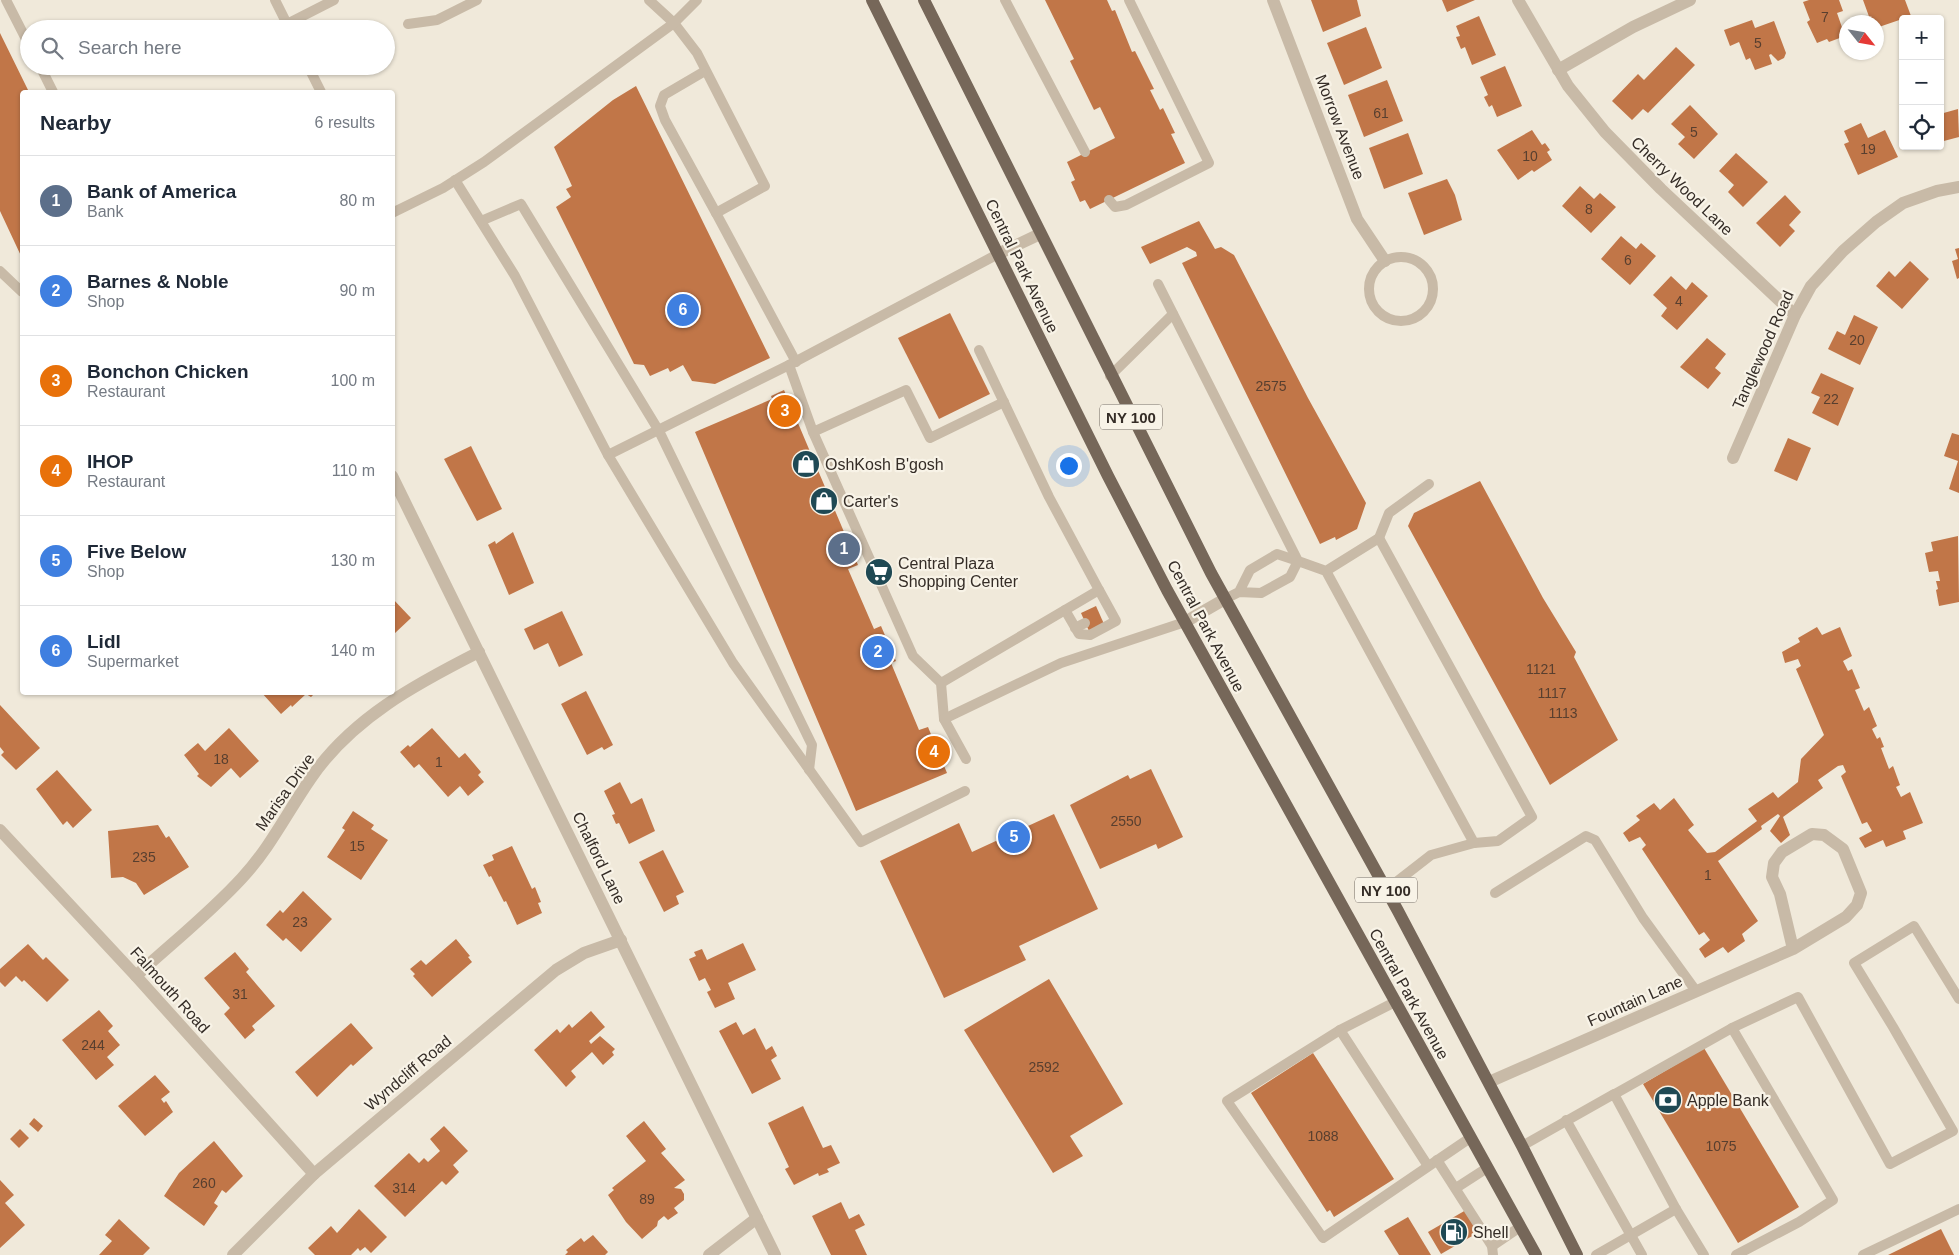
<!DOCTYPE html>
<meta charset="utf-8">
<style>
:root{--surface:#fff;--page:#f2f2f3;--text:#1f2937;--muted:#747a83;--line:#e0e1e3;--accent:#1f4954}
body{margin:0;font-family:Helvetica,sans-serif;background:var(--page);color:var(--text)}
.controls{position:absolute;right:15px;top:15px;display:grid;overflow:hidden;border-radius:5px;box-shadow:0 1px 4px #0004}
.controls button{width:45px;height:45px;display:grid;place-items:center;padding:0;border:0;border-bottom:1px solid var(--line);background:var(--surface);color:var(--text);font:25px sans-serif}
.compass{position:absolute;left:1839px;top:15px;width:45px;height:45px;border-radius:50%;background:var(--surface);box-shadow:0 1px 4px #0004;rotate:121deg}
.you{position:absolute;left:1068px;top:465px;width:18px;height:18px;margin:-12px;border:4px solid #fff;border-radius:50%;background:#1a73e8;box-shadow:0 0 0 8px #1a73e833}
.badge{display:grid;place-items:center;width:32px;height:32px;border-radius:50%;background:var(--accent);color:#fff;font-size:16px;font-weight:700}
.pin{position:absolute;translate:-50% -50%;border:2px solid #fff;box-shadow:0 1px 5px #0006}
.list{margin:0;padding:0;list-style:none}
h2{display:flex;justify-content:space-between;align-items:center;height:65px;margin:0;padding:0 20px;font-size:21px}
h2 small{font-size:16px;font-weight:400;color:var(--muted)}
.list li{display:grid;grid-template-columns:32px 1fr auto;gap:15px;align-items:center;box-sizing:border-box;height:90px;padding:0 20px;border-top:1px solid var(--line)}
.list b{display:block;font-size:19px;white-space:nowrap}
.list p{margin:0;font-size:16px;white-space:nowrap;color:var(--muted)}
.list em{font-size:16px;font-style:normal;color:var(--muted)}
.icon{flex:none;width:28px;height:28px;fill:none;stroke:currentColor;stroke-width:2;stroke-linecap:round;stroke-linejoin:round}
.map{position:relative;flex:none;width:1959px;height:1255px;overflow:hidden}
.search{position:absolute;background:var(--surface);box-shadow:0 1px 4px #0004;left:20px;top:20px;width:375px;height:55px;display:flex;align-items:center;gap:12px;box-sizing:border-box;padding:0 18px;border-radius:28px;color:var(--muted);font-size:19px}
.panel{position:absolute;background:var(--surface);box-shadow:0 1px 4px #0004;left:20px;top:90px;width:375px;height:605px;border-radius:5px}
.map>svg:first-child{display:block}
</style>
<div class="map">
<svg width="1959" height="1255" viewBox="0 0 1959 1255">
<rect width="100%" height="100%" fill="#f0e9da"/>
<g fill="#c17648">
<polygon points="1045,0 1107,0 1112,11 1115,10 1132,52 1135,51 1154,89 1150,90 1160,110 1163,108 1175,133 1171,134 1185,163 1090,209 1085,200 1080,202 1071,182 1075,180 1067,162 1115,138 1100,107 1094,110 1070,61 1074,59"/>
<polygon points="1311,0 1357,0 1361,16 1323,32"/>
<polygon points="1442,0 1475,0 1447,12"/>
<polygon points="1809,0 1839,0 1843,11 1837,13 1845,36 1829,42 1827,39 1817,43 1807,22 1810,20 1803,2"/>
<polygon points="1863,0 1905,0 1911,16 1876,28 1876,22 1871,22"/>
<polygon points="1479,16 1496,55 1472,65 1465,47 1461,49 1456,37 1460,36 1456,26"/>
<polygon points="1752,20 1755,28 1774,21 1786,53 1784,58 1778,61 1771,54 1769,55 1772,64 1755,70 1750,58 1746,60 1739,42 1730,46 1724,30"/>
<polygon points="1366,27 1382,68 1344,85 1327,43"/>
<polygon points="0,33 29,92 22,92 22,258 0,211"/>
<polygon points="1676,47 1695,65 1648,113 1643,109 1632,120 1612,101 1638,74 1644,80"/>
<polygon points="1505,66 1522,106 1497,117 1492,105 1489,107 1484,97 1488,95 1480,77"/>
<polygon points="1387,80 1403,121 1364,137 1348,95"/>
<polygon points="636,86 770,358 715,384 692,381 683,365 670,372 668,368 650,376 644,365 634,364 556,207 571,197 566,189 572,186 554,147 613,100"/>
<polygon points="1690,105 1718,134 1694,159 1678,144 1685,137 1671,124"/>
<polygon points="1958,109 1959,137 1940,142 1940,114"/>
<polygon points="1861,123 1868,138 1885,130 1898,157 1858,175 1844,144 1849,142 1844,131"/>
<polygon points="1532,130 1542,145 1545,143 1550,150 1547,152 1552,160 1534,172 1532,170 1518,180 1497,150"/>
<polygon points="1408,133 1423,174 1384,189 1369,148"/>
<polygon points="1736,153 1768,182 1743,207 1728,192 1734,185 1719,171"/>
<polygon points="1447,179 1455,195 1462,220 1424,235 1408,193"/>
<polygon points="1580,186 1594,199 1600,193 1616,207 1591,233 1562,206"/>
<polygon points="1785,195 1801,212 1789,225 1795,231 1780,247 1756,223"/>
<polygon points="1199,221 1215,249 1221,247 1234,255 1308,398 1366,503 1357,529 1336,540 1335,537 1320,544 1182,263 1197,256 1196,252 1187,247 1150,264 1141,247"/>
<polygon points="1621,236 1636,249 1641,243 1656,256 1630,285 1601,259"/>
<polygon points="1959,248 1959,278 1957,279 1952,261 1958,259 1955,249"/>
<polygon points="1910,261 1929,279 1902,309 1876,286 1889,271 1895,277"/>
<polygon points="1671,276 1686,290 1692,282 1708,296 1677,330 1661,316 1667,308 1653,295"/>
<polygon points="950,313 990,394 939,419 898,338"/>
<polygon points="1854,315 1878,327 1860,365 1828,349 1837,331 1845,335"/>
<polygon points="1707,338 1726,354 1715,368 1721,373 1708,389 1680,367"/>
<polygon points="1821,373 1854,388 1838,426 1812,413 1820,397 1811,393"/>
<polygon points="784,390 858,565 848,569 874,629 881,626 896,661 891,663 919,730 928,727 947,773 856,811 695,432 772,399 771,396"/>
<polygon points="1952,433 1959,435 1959,493 1949,489 1958,461 1944,456"/>
<polygon points="1788,438 1811,448 1797,481 1774,471"/>
<polygon points="471,446 502,509 477,521 444,459"/>
<polygon points="1480,481 1543,598 1576,652 1574,657 1618,740 1550,785 1408,526 1414,513"/>
<polygon points="513,532 534,583 509,595 488,545 495,541 496,544"/>
<polygon points="1958,536 1959,602 1939,606 1936,590 1938,589 1936,581 1940,581 1938,571 1929,572 1925,553 1933,551 1931,542"/>
<polygon points="392,598 411,618 394,634 392,633"/>
<polygon points="1096,606 1104,624 1089,631 1081,613"/>
<polygon points="562,611 583,655 559,667 548,643 534,650 524,629"/>
<polygon points="1817,627 1822,635 1840,627 1852,656 1843,661 1848,671 1852,669 1860,688 1855,690 1864,711 1869,707 1877,726 1872,729 1877,739 1880,737 1884,747 1881,748 1889,769 1893,766 1900,785 1896,787 1901,797 1910,792 1923,823 1903,831 1906,839 1886,847 1883,840 1865,848 1859,838 1872,831 1867,822 1862,824 1841,776 1846,772 1843,765 1838,766 1818,780 1823,788 1783,817 1790,835 1781,843 1770,831 1780,816 1778,814 1761,826 1762,829 1718,861 1758,921 1742,934 1745,941 1728,953 1723,947 1705,958 1699,949 1710,940 1704,932 1699,935 1642,849 1646,845 1640,837 1629,842 1623,833 1640,820 1636,816 1654,803 1660,810 1674,798 1694,825 1688,830 1707,853 1715,852 1757,821 1748,809 1773,792 1778,798 1798,782 1801,759 1824,735 1796,669 1801,666 1798,659 1785,663 1782,652 1800,642 1798,638"/>
<polygon points="586,691 613,745 604,750 602,747 587,755 561,704"/>
<polygon points="261,692 316,692 311,697 306,694 292,707 291,705 281,714"/>
<polygon points="0,705 40,748 16,770 1,755 4,752 0,747"/>
<polygon points="229,728 259,761 240,778 231,768 211,787 197,776 199,774 184,755 198,743 205,751"/>
<polygon points="432,728 459,758 465,753 481,772 478,775 484,782 468,796 460,786 448,797 419,764 414,768 400,752 408,745 410,747"/>
<polygon points="1151,769 1183,837 1158,849 1156,844 1100,869 1070,805 1128,775 1130,779"/>
<polygon points="57,770 92,810 73,828 67,821 63,825 36,789"/>
<polygon points="620,782 631,804 642,798 655,831 629,844 619,823 616,824 612,815 615,814 604,791"/>
<polygon points="353,811 374,825 371,829 388,840 361,880 327,857 345,830 342,828"/>
<polygon points="1054,814 1098,909 1019,946 1026,960 944,998 880,861 959,823 972,852"/>
<polygon points="158,825 166,838 169,836 189,867 144,895 136,883 123,877 111,878 108,831"/>
<polygon points="512,846 532,889 535,887 541,902 538,903 542,913 517,925 506,901 504,902 491,876 489,877 483,865 494,860 492,855"/>
<polygon points="663,850 684,892 676,896 679,904 664,912 639,862"/>
<polygon points="303,891 332,919 301,952 286,938 283,941 266,925 280,910 283,913"/>
<polygon points="456,939 470,956 468,957 472,962 432,997 413,976 415,974 410,969 421,960 426,965"/>
<polygon points="743,943 756,970 728,983 735,999 715,1008 707,992 711,990 705,978 699,981 689,959 696,956 694,952 702,949 707,960"/>
<polygon points="28,944 43,960 46,957 69,980 47,1002 24,980 22,982 16,976 5,987 0,982 0,969"/>
<polygon points="235,952 249,969 246,972 275,1006 252,1026 255,1030 245,1039 224,1014 230,1008 204,978"/>
<polygon points="1049,979 1123,1104 1070,1136 1083,1156 1053,1173 964,1030"/>
<polygon points="99,1010 113,1026 108,1031 120,1045 107,1057 114,1065 96,1080 62,1040"/>
<polygon points="591,1011 605,1027 589,1041 591,1044 600,1036 615,1049 612,1052 614,1055 603,1065 592,1052 571,1071 576,1077 566,1087 534,1050 557,1029 560,1033 569,1024 572,1028"/>
<polygon points="736,1022 743,1035 755,1028 766,1050 772,1046 777,1056 771,1060 781,1079 752,1094 719,1031"/>
<polygon points="351,1023 373,1048 353,1066 351,1064 317,1097 295,1072"/>
<polygon points="1704,1048 1799,1207 1738,1243 1643,1084"/>
<polygon points="1313,1053 1394,1179 1334,1217 1330,1210 1327,1212 1251,1093"/>
<polygon points="155,1075 170,1092 161,1099 164,1103 166,1101 173,1112 145,1136 118,1106"/>
<polygon points="803,1106 823,1148 831,1145 840,1163 827,1169 829,1172 819,1176 818,1173 794,1185 785,1169 789,1167 768,1123"/>
<polygon points="34,1118 43,1126 38,1132 29,1124"/>
<polygon points="644,1121 666,1149 661,1153 685,1180 674,1188 681,1189 684,1194 684,1200 674,1208 678,1213 668,1220 664,1216 658,1221 657,1226 642,1239 626,1222 608,1195 614,1190 612,1188 646,1161 626,1136"/>
<polygon points="444,1126 468,1151 453,1165 459,1172 446,1185 442,1181 405,1217 374,1186 409,1153 419,1163 424,1158 428,1162 440,1151 430,1139"/>
<polygon points="20,1129 29,1138 19,1148 10,1139"/>
<polygon points="214,1141 243,1176 226,1193 222,1190 214,1203 218,1206 204,1226 164,1196 179,1173"/>
<polygon points="0,1180 14,1195 5,1203 25,1225 0,1248"/>
<polygon points="841,1202 849,1219 859,1214 865,1225 855,1230 867,1255 831,1255 812,1216"/>
<polygon points="359,1209 387,1237 371,1253 365,1247 360,1251 358,1248 351,1255 315,1255 308,1248 331,1226 337,1233"/>
<polygon points="1466,1210 1479,1232 1441,1254 1428,1232"/>
<polygon points="1408,1217 1431,1255 1399,1255 1384,1231"/>
<polygon points="119,1219 150,1248 143,1255 99,1255 112,1241 105,1235"/>
<polygon points="1941,1229 1954,1255 1888,1255"/>
<polygon points="593,1235 608,1252 605,1255 565,1255 568,1252 566,1250 581,1238 584,1242"/>
</g>
<g fill="none" stroke-linecap="round" stroke-linejoin="round">
<g stroke="#c8baa7" stroke-width="10">
<polyline points="6,0 29,45"/>
<polyline points="275,0 289,28"/>
<polyline points="649,0 674,23 697,53 765,186 716,213 796,362"/>
<polyline points="1005,0 1085,152"/>
<polyline points="287,24 334,0"/>
<polyline points="408,24 437,20 477,0"/>
<polyline points="40,66 53,92"/>
<polyline points="308,66 321,92"/>
<polyline points="705,71 664,95 660,106 665,120 716,213"/>
<polyline points="455,180 515,276 608,455 789,365 998,254"/>
<polyline points="1109,200 1115,207 1126,205 1209,163 1129,0"/>
<polyline points="392,213 443,188 484,162 674,23 697,0"/>
<polyline points="481,221 521,204 659,431 812,745 809,770"/>
<circle cx="1401" cy="289" r="32"/>
<polyline points="0,271 22,292"/>
<polyline points="1158,284 1298,561 1326,571 1379,538 1532,817 1498,841 1474,843 1326,571"/>
<polyline points="789,365 813,432 913,656 941,683 944,719 966,759"/>
<polyline points="1110,376 1173,314"/>
<polyline points="813,432 906,390 930,438 1004,402"/>
<polyline points="608,455 733,663 861,842 965,791"/>
<polyline points="1379,538 1389,513 1429,484"/>
<polyline points="1225,599 1239,592 1261,593 1290,577 1298,561 1277,554 1250,570 1239,592"/>
<polyline points="1065,610 1079,634 1090,635 1116,621 1099,590"/>
<polyline points="1075,628 1085,623"/>
<polyline points="941,683 1099,590 1049,497 979,350"/>
<polyline points="944,719 1061,663 1185,622"/>
<polyline points="1386,890 1431,855 1474,843"/>
<polyline points="1495,893 1586,836 1595,840 1643,918 1696,991"/>
<polyline points="1395,1002 1340,1030 1227,1101 1323,1238 1470,1138"/>
<polyline points="1732,1028 1833,1200 1799,1222 1736,1255"/>
<polyline points="1340,1030 1428,1166"/>
<polyline points="1613,1095 1732,1028 1798,997 1890,1164 1953,1131 1893,1027 1854,963 1914,926 1959,999"/>
<polyline points="1566,1120 1642,1255"/>
<polyline points="1522,1146 1614,1094 1676,1209 1704,1255"/>
<polyline points="1437,1160 1492,1246 1493,1255"/>
<polyline points="1456,1188 1487,1168"/>
<polyline points="1492,1246 1520,1227"/>
<polyline points="1596,1255 1676,1209"/>
<polyline points="1863,1255 1959,1209"/>
</g>
<g stroke="#c8baa7" stroke-width="12">
<polyline points="1273,0 1357,219 1385,261"/>
<polyline points="1518,0 1568,86 1605,132 1661,189 1795,315"/>
<polyline points="1558,70 1633,27 1690,0"/>
<polyline points="998,254 1040,234"/>
<polyline points="1733,458 1795,315 1811,286 1843,251 1876,222 1903,203 1937,191 1959,187"/>
<polyline points="392,476 775,1255"/>
<polyline points="1185,622 1225,599"/>
<polyline points="0,830 136,976 314,1174"/>
<path d="M136,976C171,944 210,913 242,878C270,848 288,811 311,778C352,718 416,684 479,652"/>
<polyline points="1489,1082 1793,949 1846,917 1857,905 1861,893 1843,849 1824,835 1812,834 1782,852 1774,863 1772,877 1780,894 1793,949"/>
<polyline points="233,1255 314,1174 556,970 584,953 621,940"/>
<polyline points="709,1255 757,1218"/>
</g>
<g stroke="#766759" stroke-width="12">
<polyline points="872,0 1108,476 1167,590 1536,1255"/>
<polyline points="924,0 1211,573 1398,911 1522,1146 1577,1255"/>
</g>
</g>
<defs>
<symbol id="shop-disc" viewBox="-11 -11 22 22"><circle r="9.5" fill="#1f4954" stroke="#f8f3e7"/><path d="M-5-2.5h2.3a2.7 3.5 0 0 1 5.4 0H5L5.5 6h-11ZM-1.5-2.5h3a1.5 2.3 0 0 0-3 0Z" fill="#fff"/></symbol>
<symbol id="supermarket-disc" viewBox="-11 -11 22 22"><circle r="9.5" fill="#1f4954" stroke="#f8f3e7"/><path d="M-6-5.5h2.5l.6 2H6L4.5 2H-2.5L-4.4-4H-6ZM-1.5 3.2a1.3 1.3 0 1 0 .1 0ZM3 3.2a1.3 1.3 0 1 0 .1 0Z" fill="#fff"/></symbol>
<symbol id="bank-disc" viewBox="-11 -11 22 22"><circle r="9.5" fill="#1f4954" stroke="#f8f3e7"/><path d="M-6-4H6V4H-6ZM0-2.3a2.3 2.3 0 1 0 0 4.6a2.3 2.3 0 1 0 0-4.6Z" fill="#fff"/></symbol>
<symbol id="fuel-disc" viewBox="-11 -11 22 22"><circle r="9.5" fill="#1f4954" stroke="#f8f3e7"/><path d="M-5.5-6h7V0h2V4h1.3V-2.5L3-4.5l.8-.8L6-3V5H2.5V1h-1V6h-7ZM-4.2-4.7v3.2H.2V-4.7Z" fill="#fff"/></symbol>
</defs>
<g fill-rule="evenodd">
<use href="#shop-disc" x="790" y="448" width="32" height="32"/>
<use href="#shop-disc" x="808" y="485" width="32" height="32"/>
<use href="#supermarket-disc" x="863" y="556" width="32" height="32"/>
<use href="#bank-disc" x="1652" y="1084" width="32" height="32"/>
<use href="#fuel-disc" x="1438" y="1216" width="32" height="32"/>
</g>
<g text-anchor="middle" dominant-baseline="central" stroke-width="4.5" stroke-linejoin="round" paint-order="stroke">
<g font-size="14" fill="#583f2f">
<text x="1825" y="17">7</text>
<text x="1758" y="43">5</text>
<text x="1381" y="113">61</text>
<text x="1694" y="132">5</text>
<text x="1868" y="149">19</text>
<text x="1530" y="156">10</text>
<text x="1589" y="209">8</text>
<text x="1628" y="260">6</text>
<text x="1679" y="301">4</text>
<text x="1857" y="340">20</text>
<text x="1271" y="386">2575</text>
<text x="1831" y="399">22</text>
<text x="1541" y="669">1121</text>
<text x="1552" y="693">1117</text>
<text x="1563" y="713">1113</text>
<text x="221" y="759">18</text>
<text x="439" y="762">1</text>
<text x="1126" y="821">2550</text>
<text x="357" y="846">15</text>
<text x="144" y="857">235</text>
<text x="1708" y="875">1</text>
<text x="300" y="922">23</text>
<text x="240" y="994">31</text>
<text x="93" y="1045">244</text>
<text x="1044" y="1067">2592</text>
<text x="1323" y="1136">1088</text>
<text x="1721" y="1146">1075</text>
<text x="204" y="1183">260</text>
<text x="404" y="1188">314</text>
<text x="647" y="1199">89</text>
</g>
<g fill="#f8f3e7" stroke="#706861" stroke-width="1">
<rect x="1100" y="404.5" width="62" height="25" rx="4"/>
<rect x="1355" y="877.5" width="62" height="25" rx="4"/>
</g>
<g font-size="15" font-weight="bold" fill="#352d27">
<text x="1131" y="417">NY 100</text>
<text x="1386" y="890">NY 100</text>
</g>
<g font-size="16" fill="#352d27" stroke="#f8f3e7">
<text transform="translate(1340 127) rotate(69)">Morrow Avenue</text>
<text transform="translate(1682 186) rotate(44)">Cherry Wood Lane</text>
<text transform="translate(1022 266) rotate(64)">Central Park Avenue</text>
<text transform="translate(1763 350) rotate(-66)">Tanglewood Road</text>
<text transform="translate(1206 626) rotate(62)">Central Park Avenue</text>
<text transform="translate(285 792) rotate(-55)">Marisa Drive</text>
<text transform="translate(599 858) rotate(64)">Chalford Lane</text>
<text transform="translate(170 990) rotate(48)">Falmouth Road</text>
<text transform="translate(1409 994) rotate(61)">Central Park Avenue</text>
<text transform="translate(1635 1001) rotate(-24)">Fountain Lane</text>
<text transform="translate(408 1073) rotate(-40)">Wyndcliff Road</text>
</g>
<g font-size="16" fill="#352d27" stroke="#f8f3e7" text-anchor="start">
<text x="825" y="464">OshKosh B'gosh</text>
<text x="843" y="501">Carter's</text>
<text x="898" y="563">Central Plaza<tspan x="898" dy="18">Shopping Center</tspan></text>
<text x="1687" y="1100">Apple Bank</text>
<text x="1473" y="1232">Shell</text>
</g>
</g>
</svg>
<div class="controls">
<button>+</button>
<button>−</button>
<button><svg class="icon" aria-label="locate" viewBox="0 0 24 24"><circle cx="12" cy="12" r="6"/><path d="M12 2v4M12 18v4M2 12h4M18 12h4"/></svg></button>
</div>
<svg class="compass" viewBox="-18 -18 36 36"><path d="M0-13l5 13h-10z" fill="#e53935"/><path d="M0 13l5-13h-10z" fill="#747a83"/></svg>
<div class="you"></div>
<div class="pin badge" style="left:844px;top:549px;background:#5c6f8a">1</div>
<div class="pin badge" style="left:878px;top:652px;background:#3f7fe0">2</div>
<div class="pin badge" style="left:785px;top:411px;background:#e8710a">3</div>
<div class="pin badge" style="left:934px;top:752px;background:#e8710a">4</div>
<div class="pin badge" style="left:1014px;top:837px;background:#3f7fe0">5</div>
<div class="pin badge" style="left:683px;top:310px;background:#3f7fe0">6</div>
<div class="search"><svg class="icon" aria-label="search" viewBox="0 0 24 24"><circle cx="10" cy="10" r="6"/><path d="M15 15l6 6"/></svg>Search here</div>
<section class="panel">
<h2>Nearby<small>6 results</small></h2>
<ul class="list">
<li><span class="badge" style="background:#5c6f8a">1</span><div><b>Bank of America</b><p>Bank</p></div><em>80 m</em></li>
<li><span class="badge" style="background:#3f7fe0">2</span><div><b>Barnes &amp; Noble</b><p>Shop</p></div><em>90 m</em></li>
<li><span class="badge" style="background:#e8710a">3</span><div><b>Bonchon Chicken</b><p>Restaurant</p></div><em>100 m</em></li>
<li><span class="badge" style="background:#e8710a">4</span><div><b>IHOP</b><p>Restaurant</p></div><em>110 m</em></li>
<li><span class="badge" style="background:#3f7fe0">5</span><div><b>Five Below</b><p>Shop</p></div><em>130 m</em></li>
<li><span class="badge" style="background:#3f7fe0">6</span><div><b>Lidl</b><p>Supermarket</p></div><em>140 m</em></li>
</ul>
</section>
</div>
